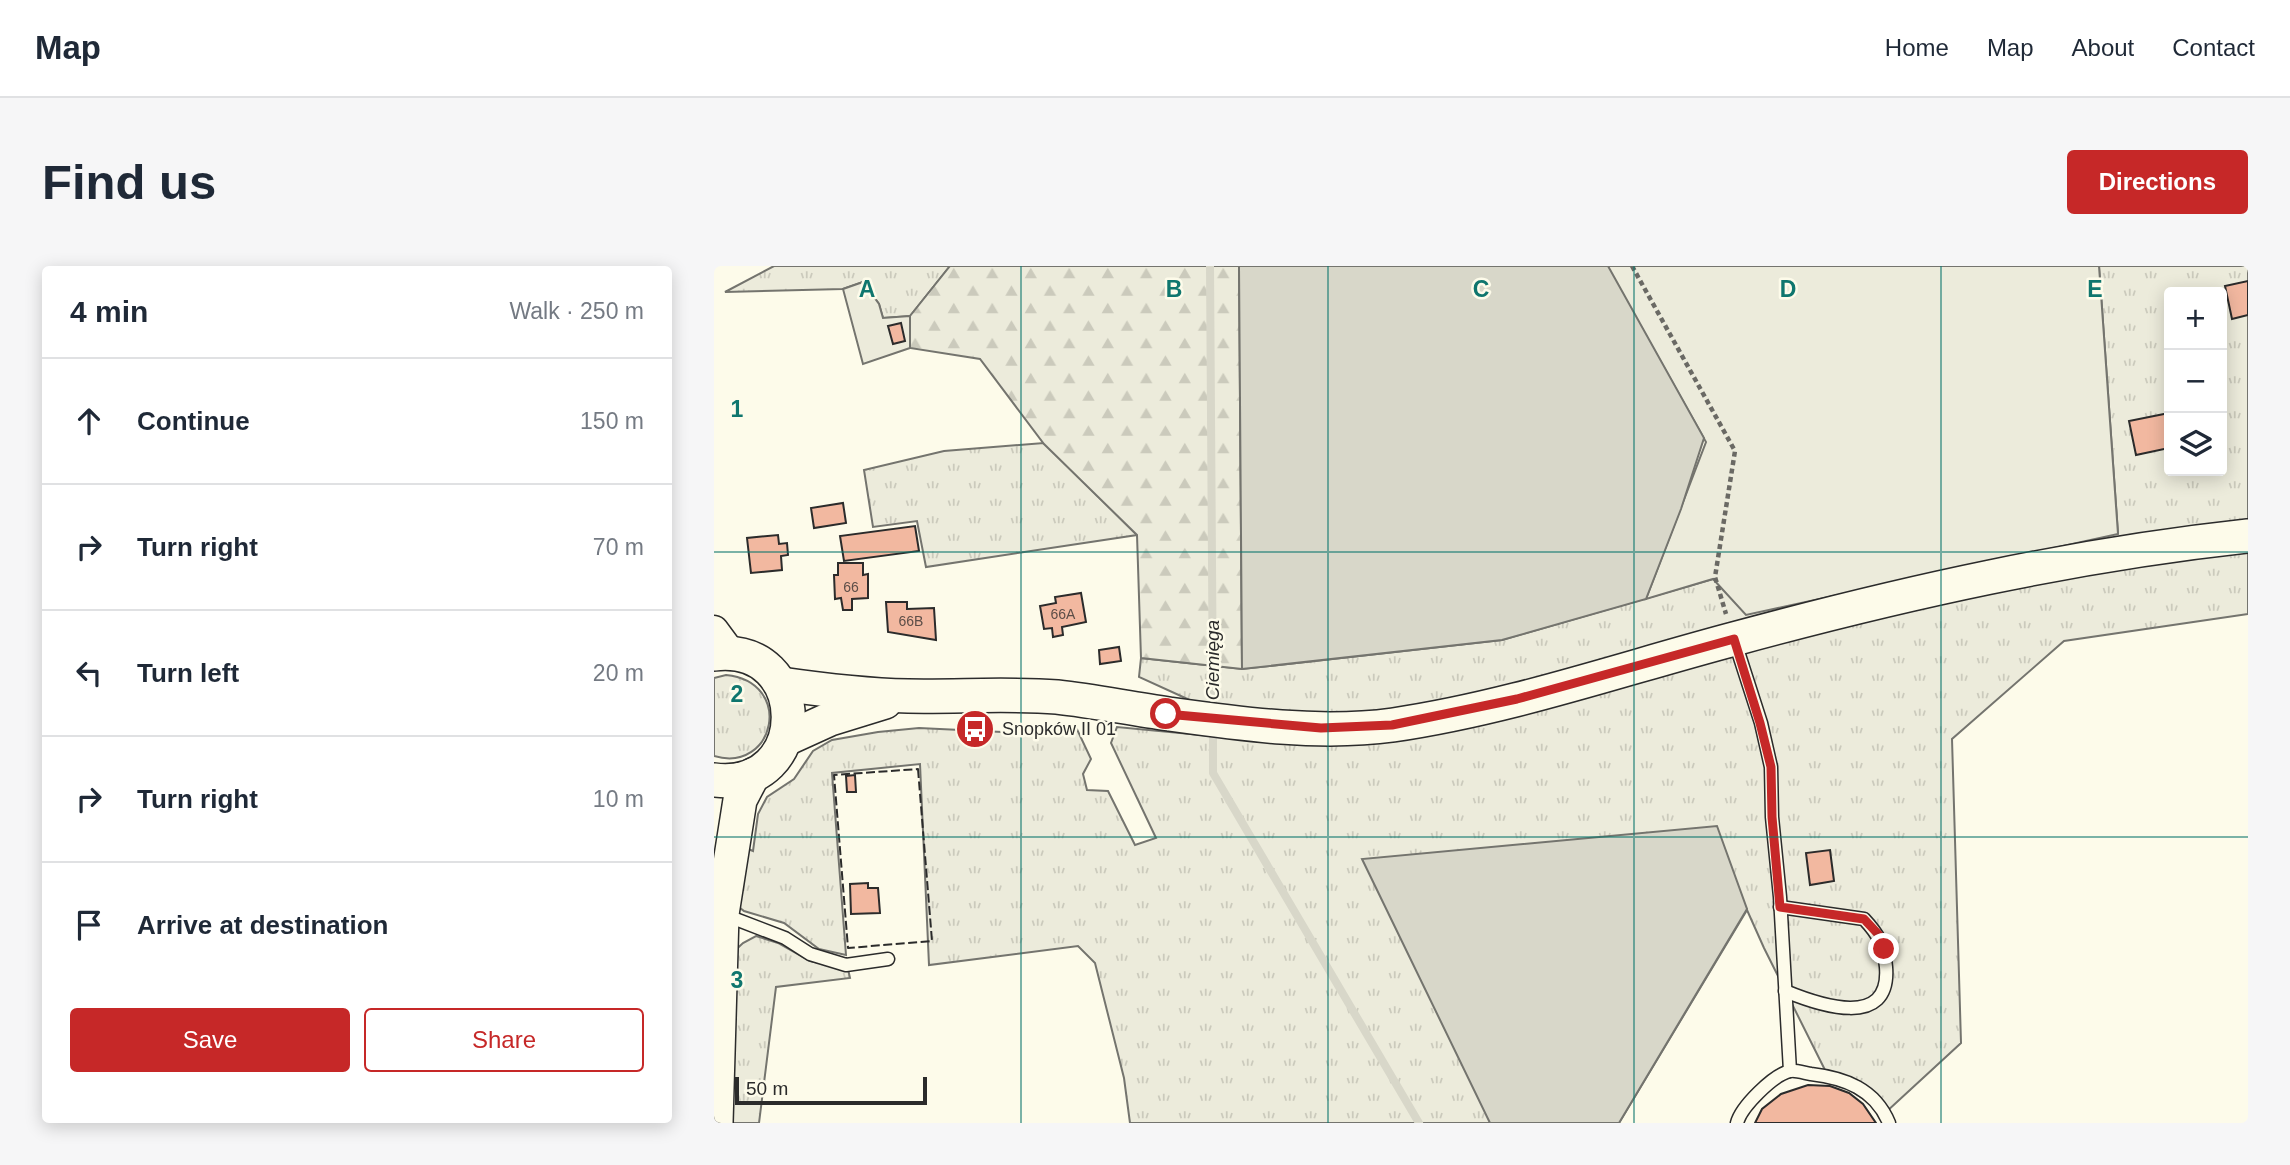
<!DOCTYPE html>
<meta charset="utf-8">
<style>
:root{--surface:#fff;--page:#f6f6f7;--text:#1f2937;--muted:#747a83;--line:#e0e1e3;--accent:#c62828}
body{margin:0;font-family:Helvetica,sans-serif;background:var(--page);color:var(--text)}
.controls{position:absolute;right:21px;top:21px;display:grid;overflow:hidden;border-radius:7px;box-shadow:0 4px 18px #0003}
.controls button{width:63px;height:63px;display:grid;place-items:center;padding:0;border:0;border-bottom:2px solid var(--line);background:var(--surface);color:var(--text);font:35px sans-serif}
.scale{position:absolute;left:21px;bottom:18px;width:192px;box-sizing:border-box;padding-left:7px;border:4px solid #2b2b2b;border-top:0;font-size:19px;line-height:24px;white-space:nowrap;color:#2b2b2b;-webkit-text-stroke:5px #fdfbea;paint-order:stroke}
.stop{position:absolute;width:21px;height:21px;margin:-16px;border:5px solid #c62828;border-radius:50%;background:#fff}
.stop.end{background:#c62828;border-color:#fff;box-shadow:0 2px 7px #0008}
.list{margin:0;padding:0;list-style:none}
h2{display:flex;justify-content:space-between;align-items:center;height:91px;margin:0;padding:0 28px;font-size:30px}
h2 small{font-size:23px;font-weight:400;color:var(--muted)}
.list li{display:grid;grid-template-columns:46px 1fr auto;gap:21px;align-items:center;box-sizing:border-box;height:126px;padding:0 28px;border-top:2px solid var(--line)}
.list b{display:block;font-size:26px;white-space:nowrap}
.list em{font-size:23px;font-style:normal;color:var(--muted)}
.actions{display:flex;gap:14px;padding:21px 28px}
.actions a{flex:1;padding:16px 0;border:2px solid var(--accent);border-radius:7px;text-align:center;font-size:24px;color:var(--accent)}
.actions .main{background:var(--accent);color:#fff}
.icon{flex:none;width:38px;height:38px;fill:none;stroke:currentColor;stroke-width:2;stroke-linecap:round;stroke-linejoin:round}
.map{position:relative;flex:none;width:1534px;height:857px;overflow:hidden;border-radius:7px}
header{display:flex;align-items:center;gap:42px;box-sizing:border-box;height:98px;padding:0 35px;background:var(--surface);border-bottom:2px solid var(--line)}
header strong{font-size:33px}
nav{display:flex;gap:38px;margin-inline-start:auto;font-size:24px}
.intro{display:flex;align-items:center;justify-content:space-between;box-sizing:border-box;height:168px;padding:0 42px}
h1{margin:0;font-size:49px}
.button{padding:18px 32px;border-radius:7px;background:var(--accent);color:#fff;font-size:24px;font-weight:700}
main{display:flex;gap:42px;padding:0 42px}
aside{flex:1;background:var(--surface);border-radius:7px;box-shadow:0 4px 18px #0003}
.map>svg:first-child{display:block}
</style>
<header>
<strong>Map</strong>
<nav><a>Home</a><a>Map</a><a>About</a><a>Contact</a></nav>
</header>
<div class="intro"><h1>Find us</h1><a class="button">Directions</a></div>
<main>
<aside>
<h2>4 min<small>Walk · 250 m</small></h2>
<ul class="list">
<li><svg class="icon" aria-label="ahead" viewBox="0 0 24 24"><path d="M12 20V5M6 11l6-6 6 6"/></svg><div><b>Continue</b></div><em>150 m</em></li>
<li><svg class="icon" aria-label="right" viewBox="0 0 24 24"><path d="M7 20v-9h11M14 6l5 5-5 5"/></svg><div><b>Turn right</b></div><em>70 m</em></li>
<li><svg class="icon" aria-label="left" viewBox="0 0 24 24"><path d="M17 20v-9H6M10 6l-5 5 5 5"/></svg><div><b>Turn left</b></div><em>20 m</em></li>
<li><svg class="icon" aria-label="right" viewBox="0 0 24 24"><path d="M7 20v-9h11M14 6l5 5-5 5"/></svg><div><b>Turn right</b></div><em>10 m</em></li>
<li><svg class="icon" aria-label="arrive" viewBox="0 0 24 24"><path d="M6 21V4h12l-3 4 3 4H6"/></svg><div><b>Arrive at destination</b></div></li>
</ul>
<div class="actions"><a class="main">Save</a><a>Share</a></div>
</aside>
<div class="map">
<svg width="1534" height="857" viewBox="0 0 1534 857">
<defs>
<pattern id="grass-tufts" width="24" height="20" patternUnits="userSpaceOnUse" patternTransform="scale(1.75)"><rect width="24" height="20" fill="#ecebdb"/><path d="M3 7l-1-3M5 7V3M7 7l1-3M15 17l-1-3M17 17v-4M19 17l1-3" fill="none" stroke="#cbcabc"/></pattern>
<pattern id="forest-firs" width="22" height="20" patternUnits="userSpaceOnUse" patternTransform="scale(1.75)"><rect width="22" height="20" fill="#ecebdb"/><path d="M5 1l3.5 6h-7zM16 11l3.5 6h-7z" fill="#cbcabc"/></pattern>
</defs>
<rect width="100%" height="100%" fill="#fdfbea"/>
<g fill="url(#grass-tufts)" stroke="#74746e" stroke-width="2" fill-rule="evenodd">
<polygon points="60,0 236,0 196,50 169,52 165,38 149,16 129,23 11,26"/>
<path d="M1385,0H1534V348L1350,375L1238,473L1247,777L1171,847L1114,810L1050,682L1033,644L905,857H416L410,812L381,697L364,680L215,699L206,498L118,507L132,689L105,683L70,657L30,645L21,638L27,580L39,585L44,548L53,531L80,513L99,485L118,474L164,466L205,462L310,467L361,459L377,493L369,508L373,524L394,525L421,579L442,572L397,477L403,461L550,475L480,436L425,411L427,392L528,403L788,374L999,313L1404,267ZM1455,26H1508V205H1455Z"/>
<polygon points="330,177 423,269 212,301 203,255 159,261 150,204 230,185"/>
<path d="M12,409C81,416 61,508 0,490V412Z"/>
<polygon points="42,670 64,677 96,695 134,703 136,712 62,721 45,857 15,857 14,691 29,677"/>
</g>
<polygon fill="url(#forest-firs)" stroke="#74746e" stroke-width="2" points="236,0 525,0 528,403 427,392 423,269 330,178 266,93 196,82 196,50"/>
<g fill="#ecebdb" stroke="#74746e" stroke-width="2">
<polygon points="893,0 1385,0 1404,268 1032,349 999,313 932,333 992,176"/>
<polygon points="149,16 165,38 169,52 196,50 196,82 149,98 129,23"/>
</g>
<g fill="#d8d7c9" stroke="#74746e" stroke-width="2">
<polygon points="525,0 894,0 990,172 967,243 932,333 788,374 528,403"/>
<polygon points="1003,560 1033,643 905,857 776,857 648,593"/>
</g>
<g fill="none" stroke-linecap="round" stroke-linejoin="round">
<g stroke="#d8d7c9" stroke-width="8">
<polyline points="496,0 499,445"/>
<polyline points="499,461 499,507 705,857"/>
</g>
</g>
<g fill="#f2b8a0" stroke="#2b2b2b" stroke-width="2">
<polygon points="1534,15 1534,49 1518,53 1511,20"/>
<polygon points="187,57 191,75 179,78 174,60"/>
<polygon points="1455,147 1455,182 1422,189 1415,155"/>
<polygon points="129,237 132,257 100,262 97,242"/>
<polygon points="201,260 205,285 130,295 126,270"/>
<polygon points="64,269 65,278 73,277 74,289 67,290 68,304 37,307 33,272"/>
<polygon points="124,297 149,297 149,309 154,308 154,332 138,333 138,344 129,344 127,332 121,333 120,309 124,309"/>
<polygon points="367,327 372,356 348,361 349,369 339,371 338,362 330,363 326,340 342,337 341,331"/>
<polygon points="172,336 193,336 193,343 220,342 222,374 174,366"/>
<polygon points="405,381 407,395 386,398 385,384"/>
<polygon points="141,509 142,526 133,526 132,510"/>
<polygon points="1116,584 1120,615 1096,619 1092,587"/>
<polygon points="154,617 154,622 164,622 166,647 137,648 136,618"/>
<polygon points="1094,819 1116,820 1135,827 1149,838 1162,857 1041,857 1048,843 1067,828"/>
</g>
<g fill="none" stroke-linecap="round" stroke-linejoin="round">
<defs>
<g id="service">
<polyline points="1020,373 1047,457 1057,501 1058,551 1066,631 1076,805"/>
<path d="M1066,641L1150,653C1165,669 1170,679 1172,701C1177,764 1105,739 1071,725"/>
<polyline points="11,649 71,672 96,688 132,699 174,693"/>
<path d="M1023,857C1027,841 1059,809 1076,805C1081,804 1091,807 1097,808C1131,812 1161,823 1175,857"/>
</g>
<polyline id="tertiary" points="0,364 17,387"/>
<g id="secondary">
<path d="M0,388C99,376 99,526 0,514"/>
<path d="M67,418C109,424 151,429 194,430C244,431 293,427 343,431C381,435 417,443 455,448C527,458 605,469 679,459C795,442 907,403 1020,373C1189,327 1359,289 1534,270"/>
<polyline points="72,473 116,453 171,436"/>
<polyline points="2,857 8,648 26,534 39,509"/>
</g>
</defs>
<use href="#service" stroke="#2b2b2b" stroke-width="15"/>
<use href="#tertiary" stroke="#2b2b2b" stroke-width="31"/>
<use href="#secondary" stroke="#2b2b2b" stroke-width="36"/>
<polyline stroke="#6a6964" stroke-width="4.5" stroke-dasharray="5 3.5" stroke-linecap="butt" points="918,0 1021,185 1001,311 1012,348"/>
<use href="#service" stroke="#fdfbea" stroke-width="12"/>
<use href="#tertiary" stroke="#fdfbea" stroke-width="28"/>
<use href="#secondary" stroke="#fdfbea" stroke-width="33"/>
<polygon stroke="#2b2b2b" stroke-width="2" stroke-dasharray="9 3.5" stroke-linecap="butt" points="204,503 218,675 134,682 120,509"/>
</g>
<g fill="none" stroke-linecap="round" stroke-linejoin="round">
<polyline stroke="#c62828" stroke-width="9" points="452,448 607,462 678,459 803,433 1020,373 1046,457 1057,501 1058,551 1066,641 1150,653 1165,669 1170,683"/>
</g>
<path fill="none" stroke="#0f766e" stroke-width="2" stroke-opacity="0.55" d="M307,0V857M614,0V857M920,0V857M1227,0V857M0,286H1534M0,571H1534"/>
<defs>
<symbol id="bus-disc" viewBox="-11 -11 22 22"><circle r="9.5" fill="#c62828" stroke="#fdfbea"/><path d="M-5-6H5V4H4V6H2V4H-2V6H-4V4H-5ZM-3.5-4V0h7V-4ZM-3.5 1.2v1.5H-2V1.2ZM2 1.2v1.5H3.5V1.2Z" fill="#fff"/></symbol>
</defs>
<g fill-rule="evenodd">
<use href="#bus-disc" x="239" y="441" width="44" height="44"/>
</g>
<g text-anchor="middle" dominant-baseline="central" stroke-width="5" stroke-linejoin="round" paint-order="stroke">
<g font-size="14" fill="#5d4e48">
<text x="137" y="321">66</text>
<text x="349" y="348">66A</text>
<text x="197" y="355">66B</text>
</g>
<g font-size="18" fill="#2b2b2b" stroke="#fdfbea" text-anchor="start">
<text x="288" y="463">Snopków II 01</text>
</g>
<g font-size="19" font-style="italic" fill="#2b2b2b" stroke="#fdfbea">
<text transform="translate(498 394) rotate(-90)">Ciemięga</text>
</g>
</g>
<g font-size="23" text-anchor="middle" font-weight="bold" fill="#0f766e" stroke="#fdfbea" stroke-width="5" stroke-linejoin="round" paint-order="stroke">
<text x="153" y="31">A</text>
<text x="460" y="31">B</text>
<text x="767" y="31">C</text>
<text x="1074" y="31">D</text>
<text x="1381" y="31">E</text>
<text x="23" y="151">1</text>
<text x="23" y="436">2</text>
<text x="23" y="722">3</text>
</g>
</svg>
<div class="controls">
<button>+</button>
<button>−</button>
<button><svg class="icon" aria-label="layers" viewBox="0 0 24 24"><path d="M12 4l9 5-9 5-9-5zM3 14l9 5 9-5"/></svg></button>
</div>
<div class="scale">50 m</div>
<div class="stop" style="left:452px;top:448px"></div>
<div class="stop end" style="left:1170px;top:683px"></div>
</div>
</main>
